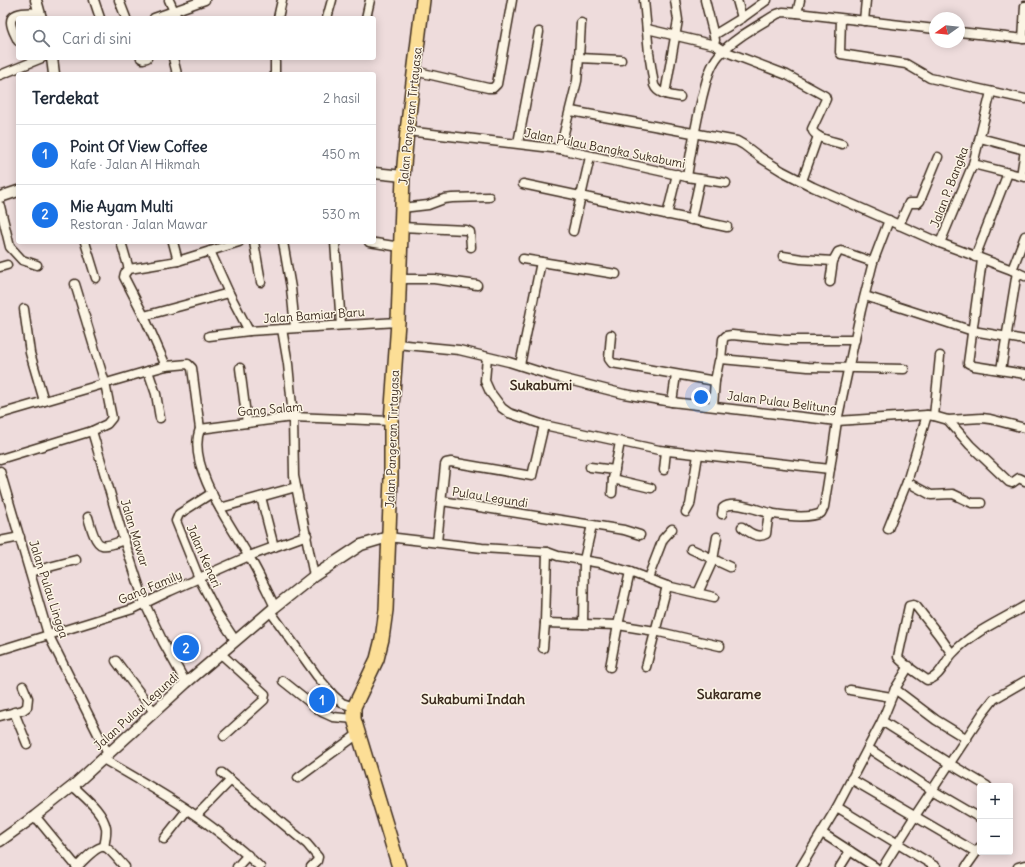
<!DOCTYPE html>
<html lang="id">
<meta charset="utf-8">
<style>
:root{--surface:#fff;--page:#f6f6f7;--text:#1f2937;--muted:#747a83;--line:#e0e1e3;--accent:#1a73e8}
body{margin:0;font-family:Delius,sans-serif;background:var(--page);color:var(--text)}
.controls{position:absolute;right:12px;bottom:12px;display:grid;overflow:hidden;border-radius:4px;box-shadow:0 2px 10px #0003}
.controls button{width:36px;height:36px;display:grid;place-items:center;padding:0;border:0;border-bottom:1px solid var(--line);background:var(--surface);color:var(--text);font:20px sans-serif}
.compass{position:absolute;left:929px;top:12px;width:36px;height:36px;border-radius:50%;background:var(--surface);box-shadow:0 2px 10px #0003;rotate:255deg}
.you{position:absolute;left:701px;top:397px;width:14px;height:14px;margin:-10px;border:3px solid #fff;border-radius:50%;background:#1a73e8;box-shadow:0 0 0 6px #1a73e833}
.badge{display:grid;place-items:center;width:26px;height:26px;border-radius:50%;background:var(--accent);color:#fff;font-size:13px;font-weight:700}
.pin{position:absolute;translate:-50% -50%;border:2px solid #fff;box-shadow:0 1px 4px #0006}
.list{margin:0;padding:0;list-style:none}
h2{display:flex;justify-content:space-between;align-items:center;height:52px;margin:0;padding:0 16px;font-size:17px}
h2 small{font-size:13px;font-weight:400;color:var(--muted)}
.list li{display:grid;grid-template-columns:26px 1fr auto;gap:12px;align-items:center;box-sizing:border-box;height:60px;padding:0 16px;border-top:1px solid var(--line)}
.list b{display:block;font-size:15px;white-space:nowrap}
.list p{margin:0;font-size:13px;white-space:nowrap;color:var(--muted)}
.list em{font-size:13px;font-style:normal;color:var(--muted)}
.icon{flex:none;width:22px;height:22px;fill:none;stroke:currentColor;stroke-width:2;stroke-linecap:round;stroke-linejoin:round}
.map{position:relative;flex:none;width:1025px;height:867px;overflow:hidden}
.search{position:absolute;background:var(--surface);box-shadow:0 2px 10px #0003;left:16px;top:16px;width:360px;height:44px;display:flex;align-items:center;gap:10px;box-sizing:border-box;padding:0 14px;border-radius:4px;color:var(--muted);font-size:15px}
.panel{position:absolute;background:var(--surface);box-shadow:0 2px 10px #0003;left:16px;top:72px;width:360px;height:172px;border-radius:4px}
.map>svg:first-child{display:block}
</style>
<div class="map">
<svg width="1025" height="867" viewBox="0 0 1025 867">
<rect width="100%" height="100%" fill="#eedcdc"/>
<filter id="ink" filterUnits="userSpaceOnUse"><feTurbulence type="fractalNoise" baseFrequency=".025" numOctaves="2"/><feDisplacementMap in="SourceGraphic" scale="8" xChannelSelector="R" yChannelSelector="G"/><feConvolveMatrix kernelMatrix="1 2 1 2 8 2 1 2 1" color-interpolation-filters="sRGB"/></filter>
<g filter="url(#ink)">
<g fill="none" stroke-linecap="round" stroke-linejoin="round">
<defs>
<g id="minor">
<polyline points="94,0 100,18"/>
<polyline points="119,0 126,18"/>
<polyline points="169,0 177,18"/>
<path d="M644,0L649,53L654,85C658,95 670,95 680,97"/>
<polyline points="705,0 715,40"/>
<polyline points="737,0 742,18"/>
<polyline points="797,13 800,0"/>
<polyline points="154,18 205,0"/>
<polyline points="278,18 282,0"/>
<polyline points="327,18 332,0"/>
<polyline points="366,18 370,0"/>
<polyline points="841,19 840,52 841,54 906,64 930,78 1025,99"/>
<polyline points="864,21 866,0"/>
<path d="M647,29L715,45L724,51L787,75L825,96L826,99L812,129C815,139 833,141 842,144"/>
<polyline points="959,32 1025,39"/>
<polyline points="714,35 742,18 767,0"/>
<polyline points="1023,39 1025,6"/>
<path d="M18,41C16,36 11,29 11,22C11,11 32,12 40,13"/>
<polyline points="141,58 143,59 147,58"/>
<polyline points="173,58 177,74"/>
<polyline points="579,58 621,60"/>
<polyline points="414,71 488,88 493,88 497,84 512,0"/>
<polyline points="275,74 275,58"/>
<polyline points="0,75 42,58"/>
<polyline points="665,94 678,20 675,0"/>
<polyline points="571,111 737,141 744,145 761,158 782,171 813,187 940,243 1012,270 1025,276"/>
<polyline points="407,131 560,149 687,177 726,183"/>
<polyline points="980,138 1025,150"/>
<polyline points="518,143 539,32"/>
<polyline points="560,149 577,81 579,58 581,23"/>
<polyline points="973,164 1025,177"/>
<polyline points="1021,176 1025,150"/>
<path d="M687,177C691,150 696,124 702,98C706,83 709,67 719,55C734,38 758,26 777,14L783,12L797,13L935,29"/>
<polyline points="802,181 818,136"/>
<polyline points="523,184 727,227"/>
<polyline points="0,206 10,247 22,260 37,265"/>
<polyline points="402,208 428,205 444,199 452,198 489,197"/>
<polyline points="667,215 677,174"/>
<polyline points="691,220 700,179"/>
<polyline points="899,225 909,203 918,203 920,201 938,157"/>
<polyline points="401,227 466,230 470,232 471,247"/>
<polyline points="573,231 590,157"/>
<polyline points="85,242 96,278"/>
<polyline points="121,242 129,269"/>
<polyline points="173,242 178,261"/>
<polyline points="254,242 261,282"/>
<polyline points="283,242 291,288 295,327"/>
<polyline points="335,242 341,325"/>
<polyline points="369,242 400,247"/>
<polyline points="940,243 973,164 991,92"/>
<polyline points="210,251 229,293 249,331 398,322"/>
<polyline points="783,256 801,259 833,261"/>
<polyline points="975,257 1008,173"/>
<polyline points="523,259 616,274"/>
<polyline points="982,260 968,363 974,366 1025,374"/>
<polyline points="0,267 7,265"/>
<polyline points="1012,270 1025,236"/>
<polyline points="399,279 434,279 477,285"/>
<polyline points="830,282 833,261 838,252 841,251 873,262"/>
<polyline points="865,296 973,331 1025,340"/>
<polyline points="24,309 30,353 44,401"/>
<polyline points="144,316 229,293"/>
<polyline points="282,329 288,364 293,417 294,476 314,576"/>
<polyline points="611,335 609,359 612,363 715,381"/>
<polyline points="209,336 249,331"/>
<polyline points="396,344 459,350 509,362 553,376 624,394 672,402 837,421 927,415 934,416 948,420 982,418 990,419 1025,428"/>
<polyline points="487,357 485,381 490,392 502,408 509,413 544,425 659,450 830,469"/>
<polyline points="721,359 723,339 726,336 732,335 786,340 855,340"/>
<polyline points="520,365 541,262"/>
<polyline points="166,366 144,316 124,277 125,273 129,269 178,261 239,242"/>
<polyline points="240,368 247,423"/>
<polyline points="1001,370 1017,272"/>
<polyline points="148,371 156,394 160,418"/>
<polyline points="672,402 676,375"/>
<polyline points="713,406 715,381 719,361 721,359 808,367 904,369"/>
<path d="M0,414L148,371L166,366L188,364L192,368L200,429C186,465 230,524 248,555C258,571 266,589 275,607"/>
<polyline points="927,415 907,482 931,495 953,494 972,503 981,503"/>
<polyline points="934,416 940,356"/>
<polyline points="948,420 970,445 1009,482 1012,483 1019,478 1025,481"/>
<polyline points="200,429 293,417 391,421"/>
<polyline points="92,431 124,540 145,604 163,642 186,683"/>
<polyline points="0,459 92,431 107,424 112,418 105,383 75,284"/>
<polyline points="590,467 615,470"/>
<polyline points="664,470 666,451"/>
<polyline points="0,471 48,634 108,754"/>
<polyline points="613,479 651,488"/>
<polyline points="212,493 179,514 176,521 199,578 217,613 235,640"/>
<polyline points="612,493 613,479 620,442"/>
<polyline points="261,497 274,547"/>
<polyline points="442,501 624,530 640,535"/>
<polyline points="220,508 296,487"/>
<polyline points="686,512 690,505 698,455"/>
<path d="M722,514L723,508C734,499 761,512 774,514C787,516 809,519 821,513L824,507L830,469L837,421L861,310L873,262L889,220"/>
<path d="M88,517C90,524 95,544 102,545C108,547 118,542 124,540"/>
<path d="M742,527C749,532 757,539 766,534L768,519L771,513"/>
<polyline points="888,529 907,482"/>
<polyline points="388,537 482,548 547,552 558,556 600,563 630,572 667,586 714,597"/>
<polyline points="0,541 20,537"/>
<polyline points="437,542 445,465 446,463 451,462 532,476 544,425"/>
<polyline points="691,549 730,567"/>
<polyline points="30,572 76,560"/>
<polyline points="648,578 663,539 672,529"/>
<polyline points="698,593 713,560 717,537"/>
<polyline points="270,611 317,676 334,696 342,703 354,707"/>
<polyline points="545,623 618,625 655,631 720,646"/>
<polyline points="583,624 584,560 592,525"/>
<polyline points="543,648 545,623 547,552"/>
<polyline points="0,650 133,609 170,591 249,556 307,535"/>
<polyline points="220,653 265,694 264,700 224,736"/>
<path d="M952,654L938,634L916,606L913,605L909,606L898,657C901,663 920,675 927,680C939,679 945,662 952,654C972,632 1000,621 1025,606"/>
<polyline points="116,661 154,712"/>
<polyline points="610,667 618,625 630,572"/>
<polyline points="646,667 667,586"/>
<polyline points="283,681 322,712 333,717 354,719"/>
<polyline points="895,689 936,720 967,739"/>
<polyline points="850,690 891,697"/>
<polyline points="14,712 27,744"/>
<polyline points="0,716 23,710 27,707 28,698 23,686"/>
<polyline points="882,721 950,764 987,786"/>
<polyline points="868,748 932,790 980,818"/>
<path d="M103,759C159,791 213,822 260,867"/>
<polyline points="222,773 307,844 318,857 317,861 311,867"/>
<polyline points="298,778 358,734"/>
<polyline points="851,779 976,852"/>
<path d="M73,786C84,797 103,811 106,828C107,834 105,841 104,847"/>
<polyline points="837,807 936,867"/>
<polyline points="197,815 230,781"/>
<polyline points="35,816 77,867"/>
<polyline points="822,833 875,867"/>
<polyline points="164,839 187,810"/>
<path d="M77,867C82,862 97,845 105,847C110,849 121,863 125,867"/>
<polyline points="237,867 248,855"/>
<polyline points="801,867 837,807 882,721 895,689 909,666"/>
<polyline points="840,867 850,851"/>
<polyline points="883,867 915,816 983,713 994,699 1025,681"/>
<polyline points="966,867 980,847"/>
<polyline points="1018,867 1025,865"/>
</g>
<g id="tertiary">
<polyline points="36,0 41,18"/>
<polyline points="52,58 54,74"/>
<polyline points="374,173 403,176"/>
<polyline points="0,197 18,191"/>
<polyline points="0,841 35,816 73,786 186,683 275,607 314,576 361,545 388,537"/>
</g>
<polyline id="primary" points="399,867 354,719 354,707 377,659 382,639 386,610 391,478 391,421 398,322 403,176 407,131 423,0"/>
</defs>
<use href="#minor" stroke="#3b2a1e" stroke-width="11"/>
<use href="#tertiary" stroke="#3b2a1e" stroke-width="13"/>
<use href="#primary" stroke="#3b2a1e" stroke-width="16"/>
<use href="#minor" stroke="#fcf5e5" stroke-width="8"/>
<use href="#tertiary" stroke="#fcf5e5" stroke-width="10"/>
<use href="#primary" stroke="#fcde96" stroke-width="13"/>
</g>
</g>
<g text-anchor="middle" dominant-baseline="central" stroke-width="3" stroke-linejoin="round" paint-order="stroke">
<g font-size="12" fill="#3b2a1e" stroke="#fcf5e5">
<text transform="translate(410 116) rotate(-84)">Jalan Pangeran Tirtayasa</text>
<text transform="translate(605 148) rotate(11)">Jalan Pulau Bangka Sukabumi</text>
<text transform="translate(949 187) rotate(-69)">Jalan P. Bangka</text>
<text transform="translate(314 315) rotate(-4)">Jalan Bamiar Baru</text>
<text transform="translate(782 402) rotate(7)">Jalan Pulau Belitung</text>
<text transform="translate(270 409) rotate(-5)">Gang Salam</text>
<text transform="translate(392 439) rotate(-88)">Jalan Pangeran Tirtayasa</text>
<text transform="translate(490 497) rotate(9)">Pulau Legundi</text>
<text transform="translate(135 533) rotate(73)">Jalan Mawar</text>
<text transform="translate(204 556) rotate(66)">Jalan Kenari</text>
<text transform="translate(150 587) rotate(-23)">Gang Family</text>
<text transform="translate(49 589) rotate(72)">Jalan Pulau Lingga</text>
<text transform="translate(136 711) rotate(-42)">Jalan Pulau Legundi</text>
</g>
<g font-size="14" font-weight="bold" fill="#3b2a1e" stroke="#fcf5e5">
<text x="541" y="385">Sukabumi</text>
<text x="729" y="694">Sukarame</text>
<text x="473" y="699">Sukabumi Indah</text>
</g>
</g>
</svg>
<div class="controls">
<button>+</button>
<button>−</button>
</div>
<svg class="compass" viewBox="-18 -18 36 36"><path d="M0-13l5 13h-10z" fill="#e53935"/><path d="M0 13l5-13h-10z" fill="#747a83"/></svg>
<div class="you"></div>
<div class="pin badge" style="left:322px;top:700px">1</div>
<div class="pin badge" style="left:186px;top:648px">2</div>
<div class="search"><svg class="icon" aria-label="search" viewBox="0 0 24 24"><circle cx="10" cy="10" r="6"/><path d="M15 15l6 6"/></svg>Cari di sini</div>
<section class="panel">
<h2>Terdekat<small>2 hasil</small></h2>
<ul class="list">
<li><span class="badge">1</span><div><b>Point Of View Coffee</b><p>Kafe · Jalan Al Hikmah</p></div><em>450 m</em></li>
<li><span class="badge">2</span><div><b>Mie Ayam Multi</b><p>Restoran · Jalan Mawar</p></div><em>530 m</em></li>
</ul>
</section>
</div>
